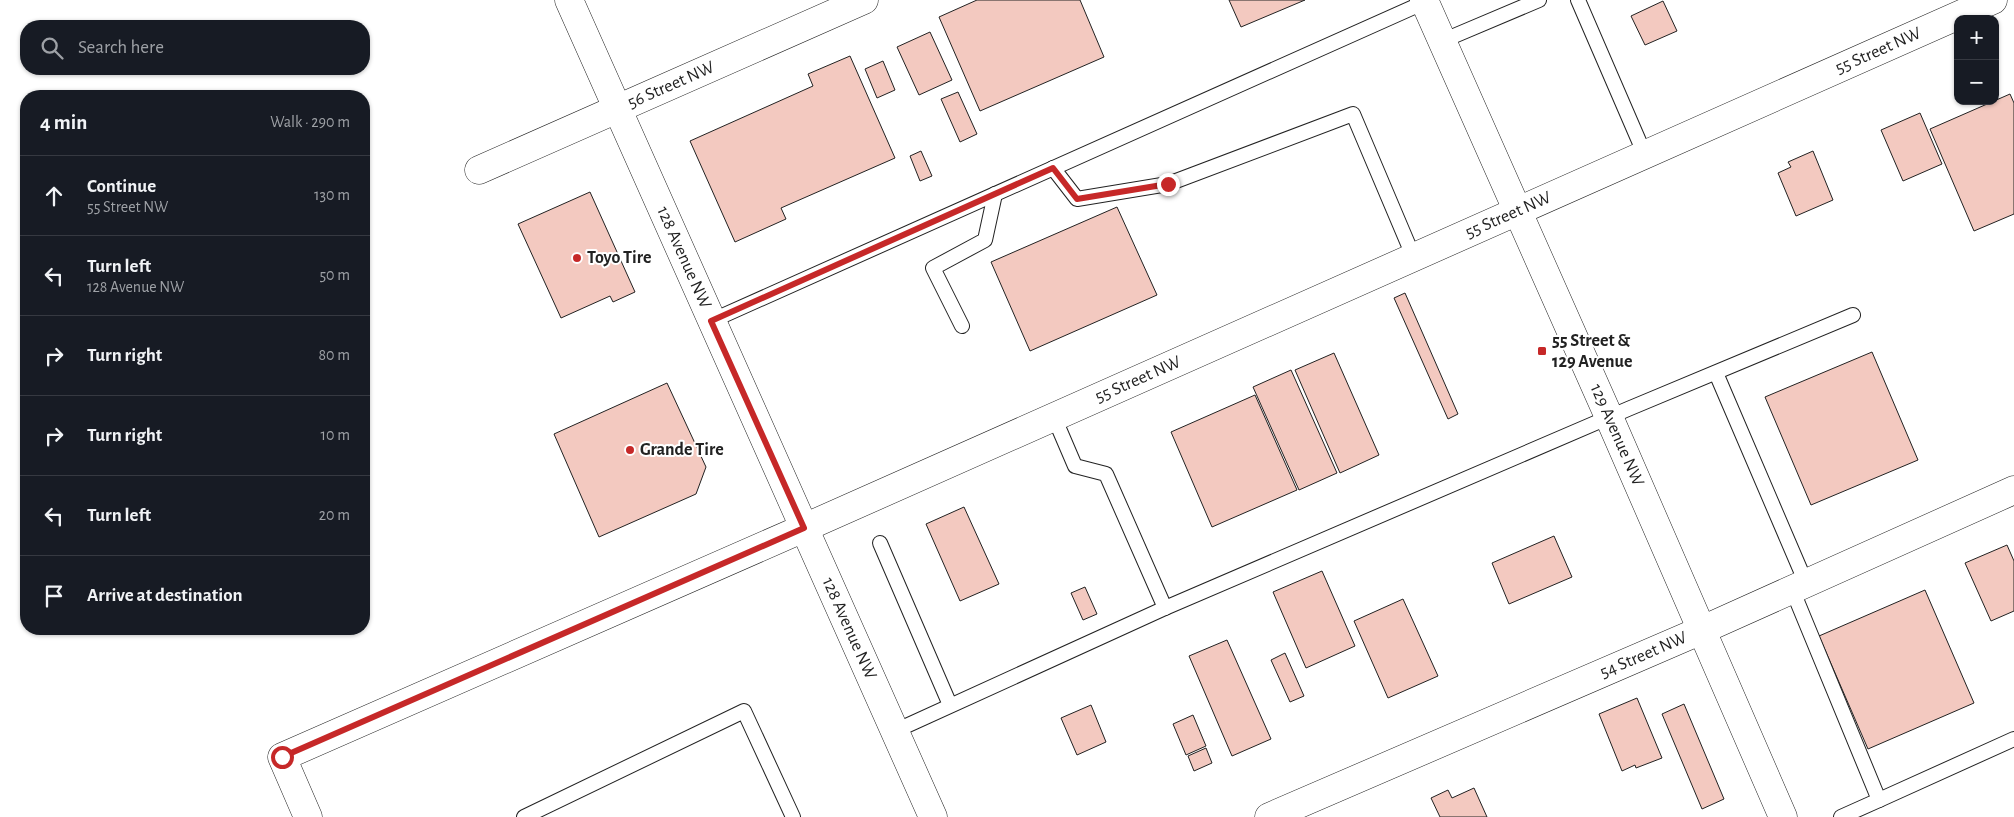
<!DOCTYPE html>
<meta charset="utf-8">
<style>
:root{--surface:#171b24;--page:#242831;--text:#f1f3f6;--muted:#9ea1a6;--line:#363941}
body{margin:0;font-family:"Alegreya Sans",sans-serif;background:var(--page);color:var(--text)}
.controls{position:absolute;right:15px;top:15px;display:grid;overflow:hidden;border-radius:10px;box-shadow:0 1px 4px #0004}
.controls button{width:45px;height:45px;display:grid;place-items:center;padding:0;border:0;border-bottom:1px solid var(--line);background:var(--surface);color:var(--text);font:25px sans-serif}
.stop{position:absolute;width:15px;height:15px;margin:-11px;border:4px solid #c62828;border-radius:50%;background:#fff}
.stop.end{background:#c62828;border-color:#fff;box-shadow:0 1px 5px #0008}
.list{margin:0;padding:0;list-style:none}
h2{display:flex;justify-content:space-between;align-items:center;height:65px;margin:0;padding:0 20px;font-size:21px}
h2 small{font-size:16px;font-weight:400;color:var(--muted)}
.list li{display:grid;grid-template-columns:32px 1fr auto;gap:15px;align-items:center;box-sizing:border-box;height:80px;padding:0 20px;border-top:1px solid var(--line)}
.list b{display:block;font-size:19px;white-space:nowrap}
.list p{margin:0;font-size:16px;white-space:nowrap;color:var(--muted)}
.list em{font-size:16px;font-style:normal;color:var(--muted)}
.icon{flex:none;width:28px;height:28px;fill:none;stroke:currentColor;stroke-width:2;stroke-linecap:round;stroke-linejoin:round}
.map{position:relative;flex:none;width:2014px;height:817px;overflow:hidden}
.search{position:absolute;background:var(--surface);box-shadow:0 1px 4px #0004;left:20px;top:20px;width:350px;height:55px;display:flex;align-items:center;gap:12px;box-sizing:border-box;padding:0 18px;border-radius:20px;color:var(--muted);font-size:19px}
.panel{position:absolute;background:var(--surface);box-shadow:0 1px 4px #0004;left:20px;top:90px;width:350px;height:545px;border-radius:20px}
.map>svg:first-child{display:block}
</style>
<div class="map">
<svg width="2014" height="817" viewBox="0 0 2014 817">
<rect width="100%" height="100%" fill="#fff"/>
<g fill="#f3c9c0" stroke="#222">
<polygon points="977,0 1080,0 1104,57 980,111 939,17"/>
<polygon points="1229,0 1305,0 1241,27"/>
<polygon points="1663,1 1677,31 1645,45 1631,16"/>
<polygon points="930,32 952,80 919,95 897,47"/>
<polygon points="850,56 895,158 781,208 786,219 735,242 690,141 813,86 808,74"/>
<polygon points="883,61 895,90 877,98 865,69"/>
<polygon points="958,92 977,134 960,142 941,99"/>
<polygon points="2010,94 2014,103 2014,214 1974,231 1930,129"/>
<polygon points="1920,113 1942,164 1903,181 1881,130"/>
<polygon points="921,151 932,176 920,181 910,156"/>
<polygon points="1813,151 1833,200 1796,216 1778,173 1791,167 1788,162"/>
<polygon points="590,192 635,292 613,302 610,296 561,318 518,224"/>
<polygon points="1117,207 1157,295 1030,351 991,262"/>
<polygon points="1405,293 1458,414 1448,419 1394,298"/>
<polygon points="1872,352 1918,460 1811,505 1765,397"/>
<polygon points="1334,353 1379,455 1340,473 1295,370"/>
<polygon points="1291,370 1337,473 1299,490 1253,387"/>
<polygon points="667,383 706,467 696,494 599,537 554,434"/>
<polygon points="1255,395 1297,490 1212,527 1171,432"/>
<polygon points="964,507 999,584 960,601 926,524"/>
<polygon points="1554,536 1572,577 1509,604 1492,563"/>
<polygon points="2007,545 2014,561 2014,611 1991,621 1965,563"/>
<polygon points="1322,571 1355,646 1306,668 1273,592"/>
<polygon points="1085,587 1097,614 1083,620 1071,593"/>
<polygon points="1925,590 1974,703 1868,749 1819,636"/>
<polygon points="1403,599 1438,676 1388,698 1354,621"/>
<polygon points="1227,640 1271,739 1232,756 1189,656"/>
<polygon points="1285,653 1304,696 1290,702 1271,660"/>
<polygon points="1637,698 1662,758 1636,768 1635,765 1622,771 1599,714"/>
<polygon points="1684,704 1724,799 1702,809 1662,714"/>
<polygon points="1091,705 1106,742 1077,755 1061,718"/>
<polygon points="1193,715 1206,746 1186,755 1173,724"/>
<polygon points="1206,748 1212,763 1194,771 1188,756"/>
<polygon points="1474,788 1487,817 1440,817 1431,798 1448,790 1452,798"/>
</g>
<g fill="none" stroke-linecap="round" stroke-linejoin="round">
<defs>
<g id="lane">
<polyline points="1578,0 1645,155"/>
<polyline points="1442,41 1539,0"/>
<polyline points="1053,168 1077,199 1168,184 1353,114 1414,258"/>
<polyline points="711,321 1425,2"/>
<polyline points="962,326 933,268 985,240 995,194"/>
<polyline points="1716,373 1806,583"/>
<polyline points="1054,417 1075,466 1106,474 1165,608"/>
<polyline points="880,543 950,705"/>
<polyline points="1792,589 1879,800 1841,817"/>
<polyline points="895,731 1165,608 1628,409 1853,315"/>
<polyline points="1879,800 2014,739"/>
<polyline points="524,817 744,711 793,817"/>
</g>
<g id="street">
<path id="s1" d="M569,0L933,817"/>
<path id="s2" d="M479,170L864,0"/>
<path id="s3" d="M308,817L282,757L804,528L1993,0"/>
<path id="s4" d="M1269,817L1702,630L2014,490"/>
</g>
<g id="secondary">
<path id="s5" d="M1424,0L1609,417L1783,817"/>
</g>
</defs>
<use href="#lane" stroke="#222" stroke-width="16"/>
<use href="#street" stroke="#222" stroke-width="29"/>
<use href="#secondary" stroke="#222" stroke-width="29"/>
<use href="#lane" stroke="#fff" stroke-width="14"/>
<use href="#street" stroke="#fff" stroke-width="28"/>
<use href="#secondary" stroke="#fff" stroke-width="28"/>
</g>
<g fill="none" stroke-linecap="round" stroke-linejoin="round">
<polyline stroke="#c62828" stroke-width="6" points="282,757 804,528 711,321 1053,168 1077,199 1168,184"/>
</g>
<g fill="#c62828" stroke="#fff" stroke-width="2">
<circle cx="577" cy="258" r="5"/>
<rect x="1537" y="346" width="10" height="10" rx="2.5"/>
<circle cx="630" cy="450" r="5"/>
</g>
<g text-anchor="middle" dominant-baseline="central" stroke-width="4" stroke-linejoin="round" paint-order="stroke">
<g font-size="18" fill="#222" stroke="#fff">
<text stroke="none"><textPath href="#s3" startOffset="1811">55 Street NW</textPath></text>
<text stroke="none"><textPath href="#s2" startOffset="210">56 Street NW</textPath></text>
<text stroke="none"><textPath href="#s3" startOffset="1406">55 Street NW</textPath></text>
<text stroke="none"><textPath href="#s1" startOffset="282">128 Avenue NW</textPath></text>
<text stroke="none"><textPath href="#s3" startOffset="1001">55 Street NW</textPath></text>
<text stroke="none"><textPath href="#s5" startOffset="476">129 Avenue NW</textPath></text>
<text stroke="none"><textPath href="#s1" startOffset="688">128 Avenue NW</textPath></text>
<text stroke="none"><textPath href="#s4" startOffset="408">54 Street NW</textPath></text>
</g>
<g font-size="18" font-weight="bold" fill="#222" stroke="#fff" text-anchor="start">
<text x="587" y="258">Toyo Tire</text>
<text x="1552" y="341">55 Street &amp;<tspan x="1552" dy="21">129 Avenue</tspan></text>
<text x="640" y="450">Grande Tire</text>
</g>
</g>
</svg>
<div class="controls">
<button>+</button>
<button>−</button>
</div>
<div class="stop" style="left:282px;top:757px"></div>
<div class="stop end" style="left:1168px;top:184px"></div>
<div class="search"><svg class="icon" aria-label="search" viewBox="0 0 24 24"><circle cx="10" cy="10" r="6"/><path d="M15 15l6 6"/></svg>Search here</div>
<section class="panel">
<h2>4 min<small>Walk · 290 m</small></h2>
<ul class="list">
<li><svg class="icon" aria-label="ahead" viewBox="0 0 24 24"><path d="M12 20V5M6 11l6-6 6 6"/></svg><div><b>Continue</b><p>55 Street NW</p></div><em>130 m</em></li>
<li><svg class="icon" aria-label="left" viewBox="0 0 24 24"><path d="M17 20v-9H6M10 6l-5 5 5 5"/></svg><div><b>Turn left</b><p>128 Avenue NW</p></div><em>50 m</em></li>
<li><svg class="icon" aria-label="right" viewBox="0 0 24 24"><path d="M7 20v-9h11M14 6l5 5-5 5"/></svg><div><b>Turn right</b></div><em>80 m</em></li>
<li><svg class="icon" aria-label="right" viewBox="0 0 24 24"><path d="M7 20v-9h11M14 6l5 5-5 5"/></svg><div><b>Turn right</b></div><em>10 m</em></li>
<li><svg class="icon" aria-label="left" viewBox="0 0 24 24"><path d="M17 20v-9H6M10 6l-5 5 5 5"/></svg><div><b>Turn left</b></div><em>20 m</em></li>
<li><svg class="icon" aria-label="arrive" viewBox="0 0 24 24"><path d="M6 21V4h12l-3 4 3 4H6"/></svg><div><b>Arrive at destination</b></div></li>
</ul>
</section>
</div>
